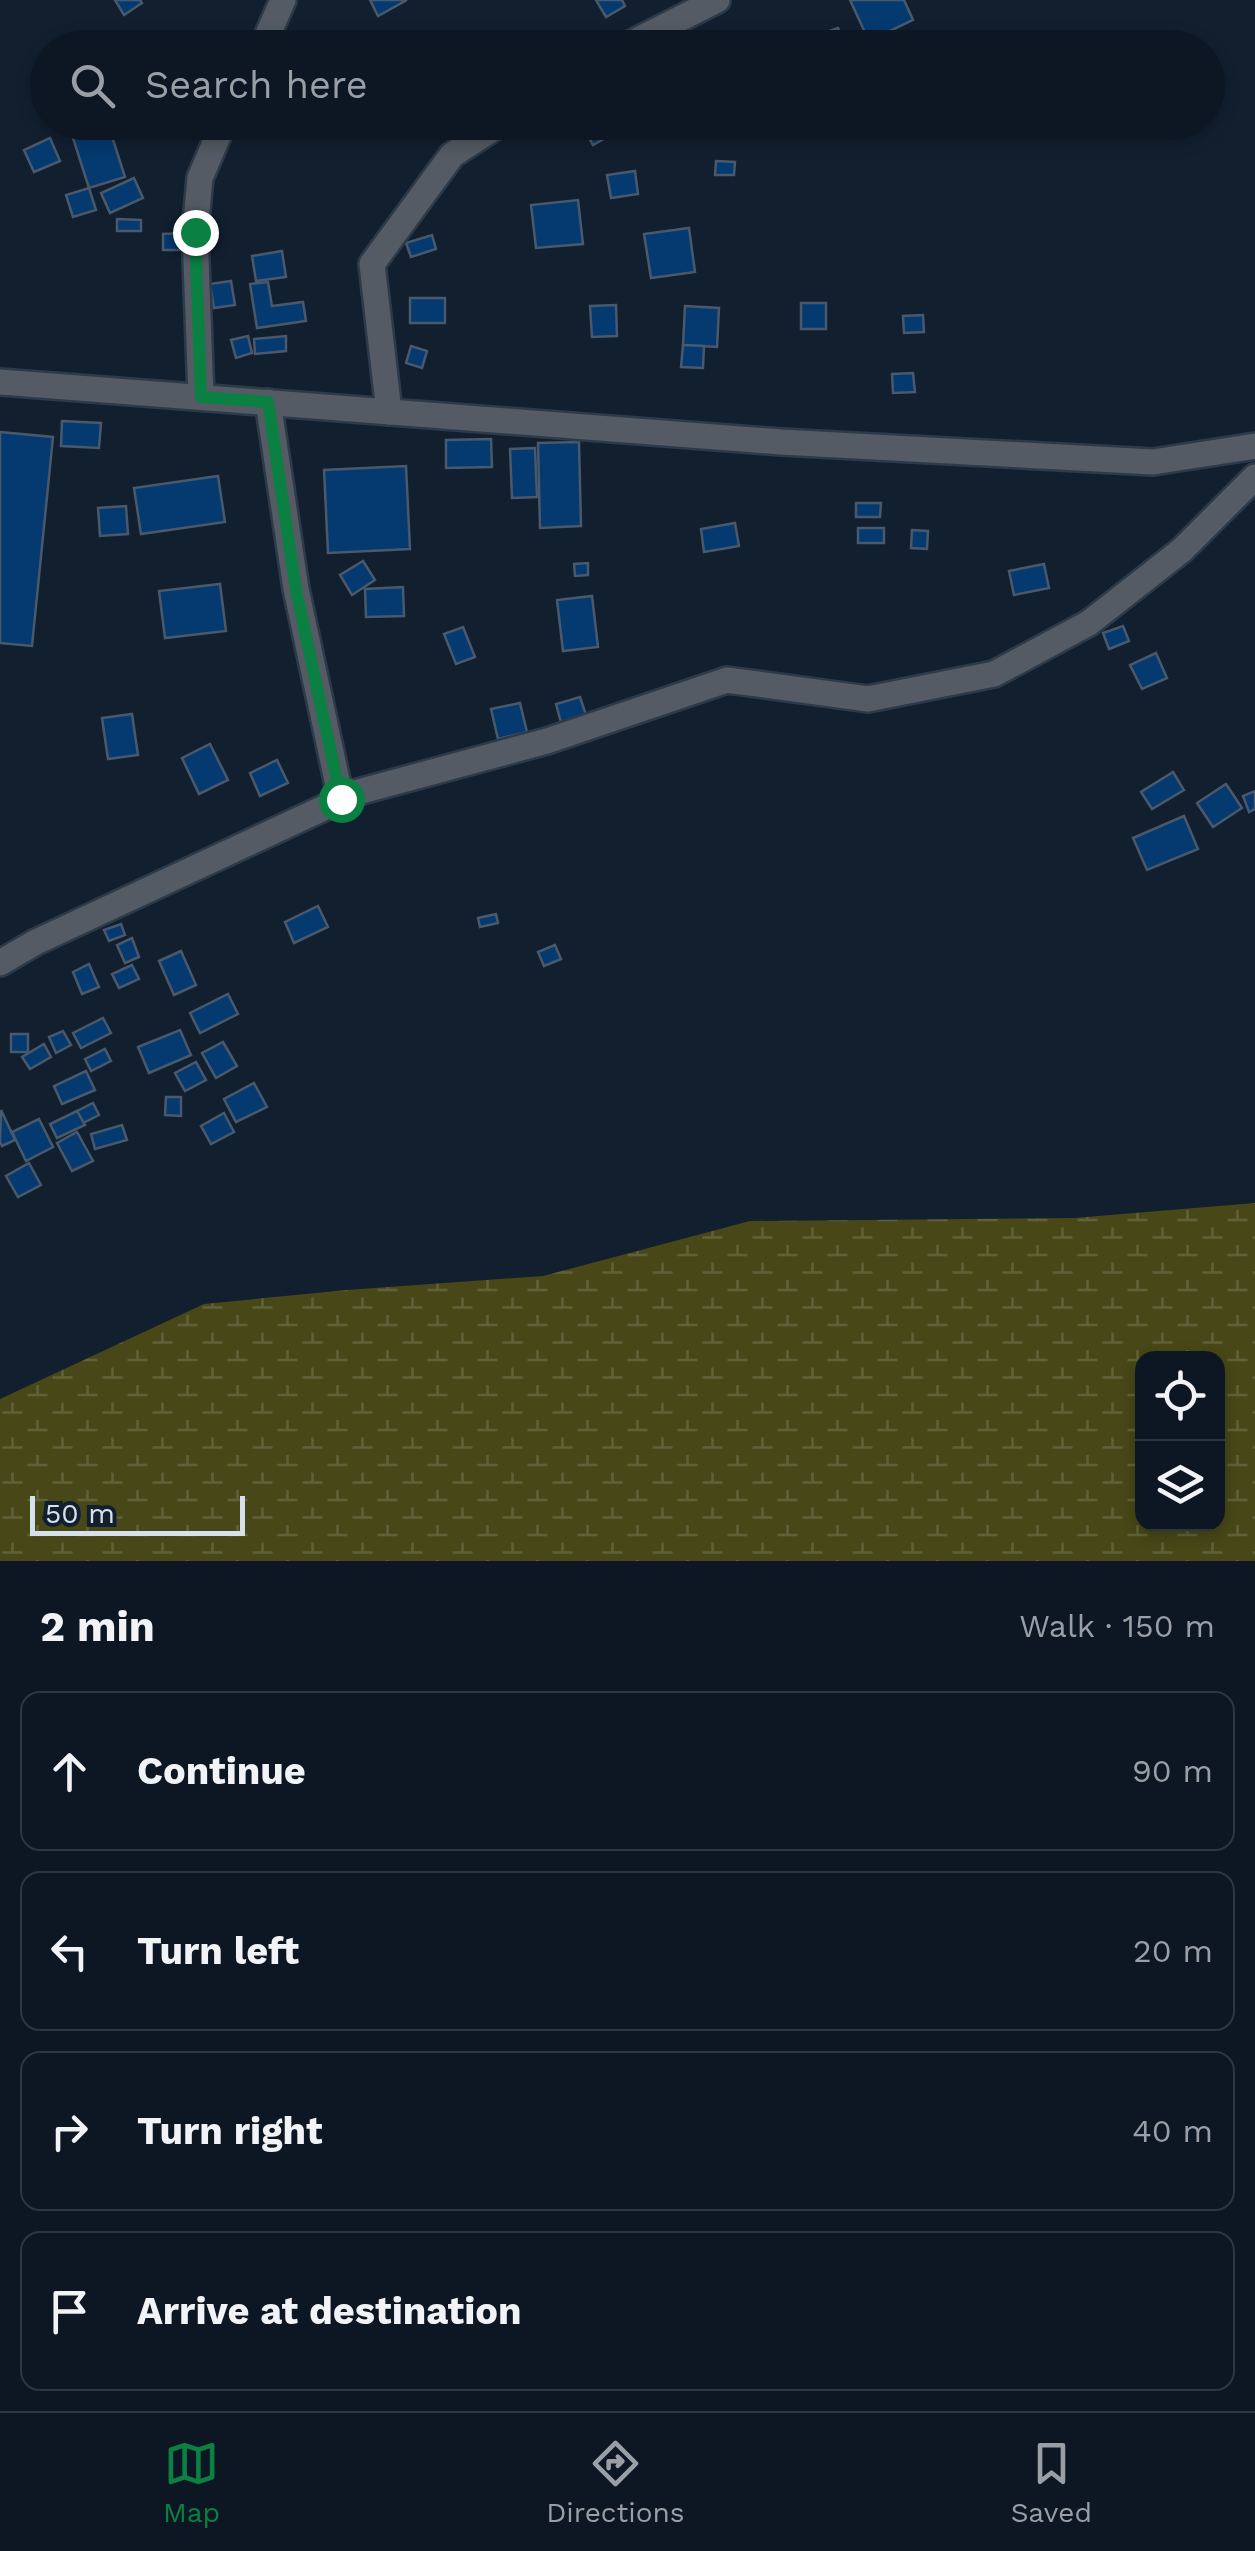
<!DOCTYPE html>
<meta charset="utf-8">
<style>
:root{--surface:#0d1723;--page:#1b2430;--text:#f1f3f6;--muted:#9a9fa6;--line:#2d3641;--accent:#0b8043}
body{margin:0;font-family:"Work Sans",sans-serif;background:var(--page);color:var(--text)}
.controls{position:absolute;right:30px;bottom:30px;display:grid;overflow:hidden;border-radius:20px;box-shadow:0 5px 15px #0003}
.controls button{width:90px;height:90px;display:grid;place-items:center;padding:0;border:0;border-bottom:2px solid var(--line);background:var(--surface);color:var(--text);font:50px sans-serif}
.scale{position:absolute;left:30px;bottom:25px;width:215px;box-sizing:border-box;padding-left:10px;border:5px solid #d7e1ec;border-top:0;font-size:28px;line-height:35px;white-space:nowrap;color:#d7e1ec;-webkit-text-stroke:8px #111f2f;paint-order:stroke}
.stop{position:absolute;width:30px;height:30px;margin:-22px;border:8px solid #0b8043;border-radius:50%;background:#fff}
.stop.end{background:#0b8043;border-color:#fff;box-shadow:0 2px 10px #0008}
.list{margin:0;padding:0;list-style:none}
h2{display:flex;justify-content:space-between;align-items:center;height:130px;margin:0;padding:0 40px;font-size:42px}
h2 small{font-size:32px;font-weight:400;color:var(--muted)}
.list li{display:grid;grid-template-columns:65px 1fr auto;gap:30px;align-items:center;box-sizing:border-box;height:160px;margin:0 20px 20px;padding:0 20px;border:2px solid var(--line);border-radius:20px}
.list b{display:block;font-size:38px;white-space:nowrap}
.list em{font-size:32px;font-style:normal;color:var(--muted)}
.icon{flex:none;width:55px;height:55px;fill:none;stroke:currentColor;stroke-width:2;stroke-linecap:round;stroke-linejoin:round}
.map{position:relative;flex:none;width:1255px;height:1561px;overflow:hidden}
.search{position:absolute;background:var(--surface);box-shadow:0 5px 15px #0003;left:30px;right:30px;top:30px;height:110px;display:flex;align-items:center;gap:25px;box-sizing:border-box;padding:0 35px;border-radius:55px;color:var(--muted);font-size:38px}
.sheet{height:850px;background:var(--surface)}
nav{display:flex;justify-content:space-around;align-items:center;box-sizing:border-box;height:140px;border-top:2px solid var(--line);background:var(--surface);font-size:28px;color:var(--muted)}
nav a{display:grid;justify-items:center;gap:5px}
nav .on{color:var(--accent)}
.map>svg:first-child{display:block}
</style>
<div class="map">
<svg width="1255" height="1561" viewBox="0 0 1255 1561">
<defs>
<pattern id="wetland-marsh" width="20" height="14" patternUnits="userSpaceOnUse" patternTransform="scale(2.5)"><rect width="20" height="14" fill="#474717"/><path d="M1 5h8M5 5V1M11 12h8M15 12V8" fill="none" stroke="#616139"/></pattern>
</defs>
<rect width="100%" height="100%" fill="#111f2f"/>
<path fill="url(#wetland-marsh)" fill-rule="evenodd" d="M1255,1203V1561H0V1399L204,1304L347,1290L543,1276L750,1221L1074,1218ZM1142,1358H1218V1524H1142Z"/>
<g fill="#043a70" stroke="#49586b" stroke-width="2.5">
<polygon points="115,0 140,0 142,3 124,15"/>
<polygon points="370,0 407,0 378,16"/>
<polygon points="596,0 622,0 625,6 606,17"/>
<polygon points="850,0 904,0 913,20 869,41"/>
<polygon points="838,28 845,48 802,48 800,41"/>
<polygon points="592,122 601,122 609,136 593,145 583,127"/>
<polygon points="109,127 125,177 89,188 73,138"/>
<polygon points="50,138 60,161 34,172 24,150"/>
<polygon points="716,161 735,162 734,175 715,175"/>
<polygon points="635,171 638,194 611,198 607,175"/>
<polygon points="134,178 143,198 110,213 101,193"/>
<polygon points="89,188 96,210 73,217 66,195"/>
<polygon points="578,200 583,244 536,248 531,205"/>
<polygon points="117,219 141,220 141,231 117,231"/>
<polygon points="689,228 695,272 651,278 644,234"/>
<polygon points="184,233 184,250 163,250 163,234"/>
<polygon points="432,235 436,249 411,257 406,243"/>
<polygon points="282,251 286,277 256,281 252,256"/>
<polygon points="231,281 235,305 214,308 210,284"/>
<polygon points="268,282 272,306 303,302 306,321 257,328 250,284"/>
<rect x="410" y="298" width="35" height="25"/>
<rect x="801" y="303" width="25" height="26"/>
<polygon points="616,305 617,336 592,337 590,306"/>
<polygon points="685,306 719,308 717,347 683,345"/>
<polygon points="923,315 924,332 904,333 903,316"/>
<polygon points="248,336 252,353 236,358 231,340"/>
<polygon points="286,336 286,351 255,354 254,339"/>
<polygon points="683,345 704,346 703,368 681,367"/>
<polygon points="411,346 427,351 422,368 406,363"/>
<polygon points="913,373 915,392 893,393 892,374"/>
<polygon points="62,421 101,423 99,448 61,446"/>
<polygon points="0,432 53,437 32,646 0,643"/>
<polygon points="491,439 492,467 446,468 446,440"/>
<polygon points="579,442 581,526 540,528 538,443"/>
<polygon points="535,448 537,497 512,498 510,449"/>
<polygon points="406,466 410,549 328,553 324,470"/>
<polygon points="218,476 225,522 141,534 134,488"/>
<polygon points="856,503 881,503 880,517 856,517"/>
<polygon points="126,506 128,534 100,536 98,508"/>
<polygon points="735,523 739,546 704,552 701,529"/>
<rect x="858" y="528" width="26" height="15"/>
<polygon points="912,530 928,531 927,549 911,548"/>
<polygon points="363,561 375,580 352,595 340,575"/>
<polygon points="588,563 588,575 575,576 574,564"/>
<polygon points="1044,564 1049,588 1014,595 1009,571"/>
<polygon points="220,584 226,631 165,638 159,591"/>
<polygon points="403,587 404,616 366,617 365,589"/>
<polygon points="592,596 598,647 563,651 557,600"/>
<polygon points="1123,626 1129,641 1109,649 1103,633"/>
<polygon points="463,627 475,657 456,664 444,634"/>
<polygon points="1156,653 1167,678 1142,689 1130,665"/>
<polygon points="580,697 587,718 562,726 556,704"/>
<polygon points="520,703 527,732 498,739 491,709"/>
<polygon points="132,714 138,755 108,759 102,718"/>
<polygon points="210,744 228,780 199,794 182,758"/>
<polygon points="277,760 288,783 260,796 250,773"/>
<polygon points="1173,772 1184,790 1152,809 1141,792"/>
<polygon points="1226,784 1242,808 1213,827 1197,803"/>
<polygon points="1255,791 1255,809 1249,812 1243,796"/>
<polygon points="1184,816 1198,849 1147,870 1133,838"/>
<polygon points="318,906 328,927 294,943 285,922"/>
<polygon points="496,914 498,923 480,927 478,918"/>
<polygon points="121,924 125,935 109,941 104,930"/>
<polygon points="132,938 139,957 125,963 117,945"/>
<polygon points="555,945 561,959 544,966 538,952"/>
<polygon points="181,951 196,985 174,995 159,961"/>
<polygon points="89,964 99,987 82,994 73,972"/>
<polygon points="132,965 139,979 119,988 112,974"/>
<polygon points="228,994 238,1014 200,1033 190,1013"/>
<polygon points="103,1018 111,1033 81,1048 73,1033"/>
<polygon points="180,1030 191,1055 149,1073 138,1047"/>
<polygon points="63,1031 71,1045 56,1053 49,1037"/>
<rect x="11" y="1034" width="17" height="18"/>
<polygon points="223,1042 237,1066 216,1078 202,1053"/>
<polygon points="44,1044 51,1057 30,1069 22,1057"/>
<polygon points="105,1049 111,1061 91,1071 85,1059"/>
<polygon points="196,1062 206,1080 185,1091 175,1073"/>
<polygon points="86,1071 95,1090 62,1104 54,1086"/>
<polygon points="254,1083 267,1107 236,1122 224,1099"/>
<polygon points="166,1097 181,1097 181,1116 165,1115"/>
<polygon points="93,1103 99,1115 83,1123 77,1111"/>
<polygon points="1,1110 15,1140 2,1146 0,1142"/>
<polygon points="77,1111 85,1125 57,1138 50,1124"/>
<polygon points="224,1113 234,1132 211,1144 201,1126"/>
<polygon points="39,1119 53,1147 26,1161 12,1132"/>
<polygon points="122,1125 127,1140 95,1149 91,1134"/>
<polygon points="77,1132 93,1161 72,1171 57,1143"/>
<polygon points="29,1163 41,1185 18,1197 6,1176"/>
</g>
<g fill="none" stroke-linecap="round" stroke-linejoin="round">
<defs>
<g id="minor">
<polyline points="262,48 283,0"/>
<polyline points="622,48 717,0"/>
<polyline points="201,397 195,233 200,178 224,122"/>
<polyline points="268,402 296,589 341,799"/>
<polyline points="389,412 372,264 452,155 503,122"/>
<polyline points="0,963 36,942 358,792 547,741 727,680 868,699 994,674 1089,623 1182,550 1255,477"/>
</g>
<polyline id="tertiary" points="0,382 781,442 1153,462 1255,446"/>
</defs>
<use href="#minor" stroke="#2d3a49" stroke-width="30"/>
<use href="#tertiary" stroke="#2d3a49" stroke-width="30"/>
<use href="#minor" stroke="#545b64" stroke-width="25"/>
<use href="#tertiary" stroke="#545b64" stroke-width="25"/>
</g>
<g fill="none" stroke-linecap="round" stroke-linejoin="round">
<polyline stroke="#0b8043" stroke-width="12" points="195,232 201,397 268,402 296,590 341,799"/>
</g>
</svg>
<div class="controls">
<button><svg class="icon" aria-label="locate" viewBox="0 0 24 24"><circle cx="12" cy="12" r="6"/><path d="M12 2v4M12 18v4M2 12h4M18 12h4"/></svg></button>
<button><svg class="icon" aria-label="layers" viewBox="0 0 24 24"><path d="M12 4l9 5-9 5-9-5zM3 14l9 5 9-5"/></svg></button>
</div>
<div class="scale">50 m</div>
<div class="stop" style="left:341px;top:799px"></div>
<div class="stop end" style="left:195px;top:232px"></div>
<div class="search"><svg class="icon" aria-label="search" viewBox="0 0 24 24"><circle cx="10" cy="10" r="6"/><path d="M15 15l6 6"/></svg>Search here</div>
</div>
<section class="sheet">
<h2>2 min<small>Walk · 150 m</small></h2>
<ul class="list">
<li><svg class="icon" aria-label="ahead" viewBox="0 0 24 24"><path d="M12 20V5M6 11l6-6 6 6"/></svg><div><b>Continue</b></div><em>90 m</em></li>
<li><svg class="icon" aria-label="left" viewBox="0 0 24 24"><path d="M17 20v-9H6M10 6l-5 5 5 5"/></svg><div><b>Turn left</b></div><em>20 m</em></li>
<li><svg class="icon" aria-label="right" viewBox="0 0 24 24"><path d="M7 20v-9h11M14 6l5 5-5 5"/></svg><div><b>Turn right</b></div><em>40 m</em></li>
<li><svg class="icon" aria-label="arrive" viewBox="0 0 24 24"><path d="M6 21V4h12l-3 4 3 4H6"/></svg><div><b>Arrive at destination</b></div></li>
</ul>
</section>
<nav>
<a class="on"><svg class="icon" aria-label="map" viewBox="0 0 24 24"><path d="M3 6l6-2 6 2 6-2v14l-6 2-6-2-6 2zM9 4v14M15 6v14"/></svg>Map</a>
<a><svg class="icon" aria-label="directions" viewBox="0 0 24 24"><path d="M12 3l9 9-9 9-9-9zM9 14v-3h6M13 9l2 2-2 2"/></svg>Directions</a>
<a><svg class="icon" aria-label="saved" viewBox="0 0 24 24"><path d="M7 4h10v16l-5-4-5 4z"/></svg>Saved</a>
</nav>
